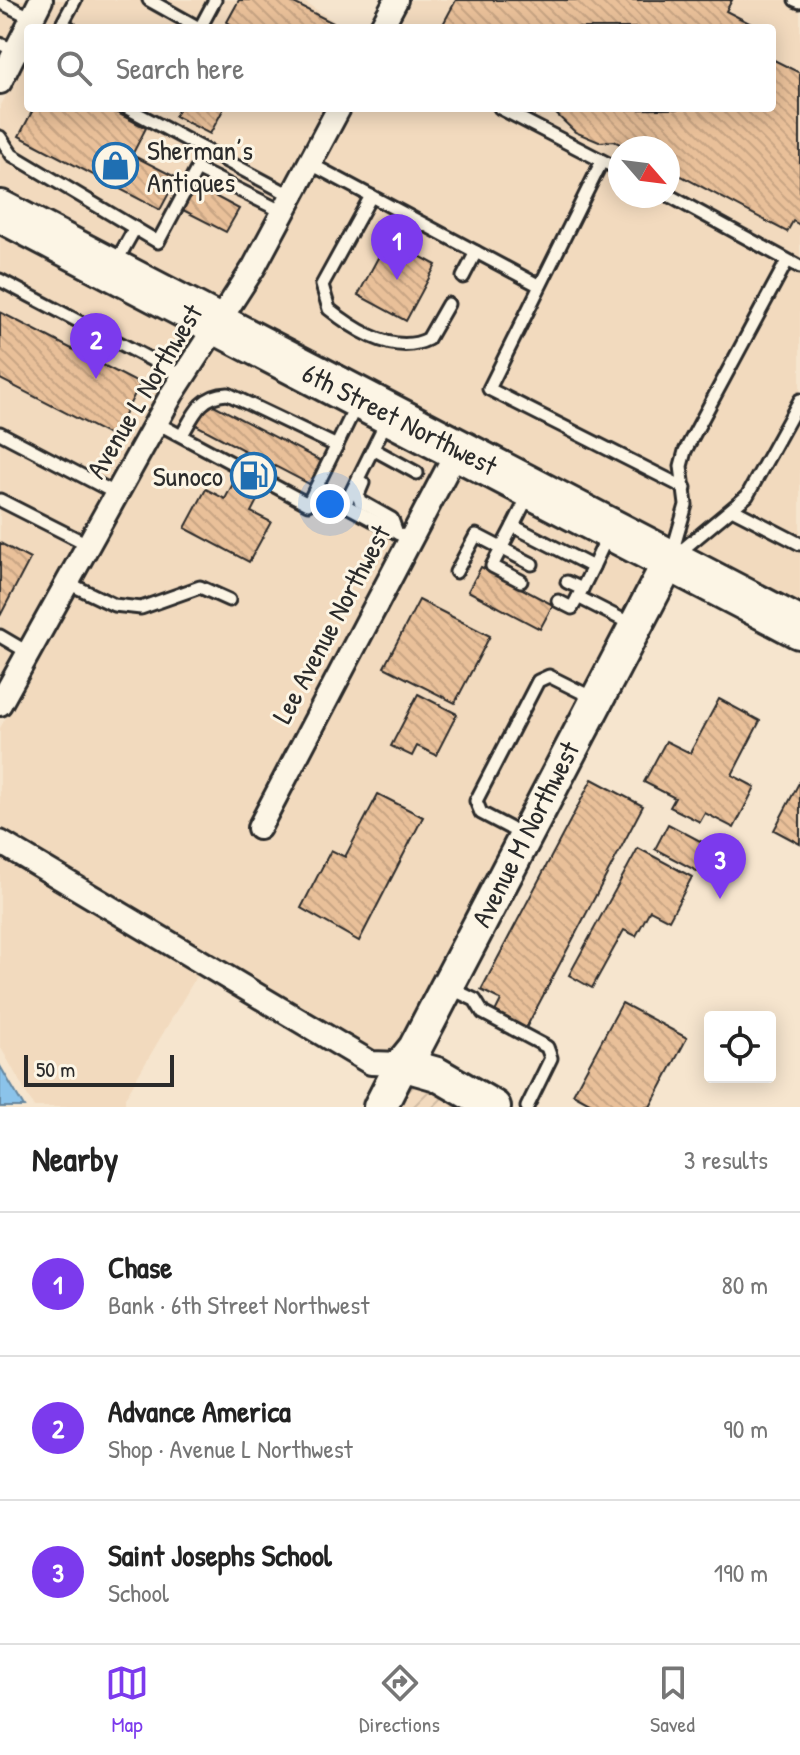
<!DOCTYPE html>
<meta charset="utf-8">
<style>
:root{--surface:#fff;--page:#f2f2f2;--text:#222;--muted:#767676;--line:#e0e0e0;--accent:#7c3aed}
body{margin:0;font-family:"Patrick Hand",sans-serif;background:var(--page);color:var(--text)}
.controls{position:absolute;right:24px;bottom:24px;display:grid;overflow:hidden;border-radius:8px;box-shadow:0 4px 20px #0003}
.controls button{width:72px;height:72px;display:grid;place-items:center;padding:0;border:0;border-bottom:2px solid var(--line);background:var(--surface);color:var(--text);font:40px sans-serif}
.compass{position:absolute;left:608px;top:136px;width:72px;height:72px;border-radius:50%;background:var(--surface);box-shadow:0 4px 20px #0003;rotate:118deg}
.scale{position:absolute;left:24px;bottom:20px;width:150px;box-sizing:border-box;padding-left:8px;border:4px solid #2b2b2b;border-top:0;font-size:22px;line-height:28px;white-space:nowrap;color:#2b2b2b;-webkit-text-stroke:6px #fcf5e5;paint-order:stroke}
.you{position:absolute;left:330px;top:504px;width:28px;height:28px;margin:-20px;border:6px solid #fff;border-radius:50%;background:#1a73e8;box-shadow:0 0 0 12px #1a73e833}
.badge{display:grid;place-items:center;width:52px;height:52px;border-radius:50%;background:var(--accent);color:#fff;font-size:26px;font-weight:700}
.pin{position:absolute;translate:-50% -66px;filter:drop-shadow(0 2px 4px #0008)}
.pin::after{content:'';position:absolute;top:42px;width:28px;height:24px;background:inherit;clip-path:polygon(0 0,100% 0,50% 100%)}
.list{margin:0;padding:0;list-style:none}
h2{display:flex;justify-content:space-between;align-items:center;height:104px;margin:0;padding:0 32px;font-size:34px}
h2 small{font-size:26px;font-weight:400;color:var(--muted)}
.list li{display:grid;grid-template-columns:52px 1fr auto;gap:24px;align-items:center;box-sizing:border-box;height:144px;padding:0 32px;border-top:2px solid var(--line)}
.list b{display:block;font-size:30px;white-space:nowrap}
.list p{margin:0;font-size:26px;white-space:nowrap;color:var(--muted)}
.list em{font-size:26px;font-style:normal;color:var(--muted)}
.icon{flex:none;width:44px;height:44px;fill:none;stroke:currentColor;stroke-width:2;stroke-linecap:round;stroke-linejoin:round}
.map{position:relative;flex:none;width:800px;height:1107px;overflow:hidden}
.search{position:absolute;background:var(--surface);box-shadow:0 4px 20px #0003;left:24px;right:24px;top:24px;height:88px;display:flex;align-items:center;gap:20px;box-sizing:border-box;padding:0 28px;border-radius:8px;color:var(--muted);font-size:30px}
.sheet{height:536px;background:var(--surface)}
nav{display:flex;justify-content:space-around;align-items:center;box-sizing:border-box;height:112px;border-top:2px solid var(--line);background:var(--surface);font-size:22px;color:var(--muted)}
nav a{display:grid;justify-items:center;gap:4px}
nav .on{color:var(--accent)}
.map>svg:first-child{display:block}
</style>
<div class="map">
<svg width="800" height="1107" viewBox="0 0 800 1107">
<defs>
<pattern id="industrial-furrows" width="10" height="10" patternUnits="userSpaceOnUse" patternTransform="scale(2)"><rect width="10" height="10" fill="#f2dabe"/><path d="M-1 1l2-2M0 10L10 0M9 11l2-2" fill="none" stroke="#d0bba3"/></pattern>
<pattern id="building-back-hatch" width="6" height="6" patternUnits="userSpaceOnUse" patternTransform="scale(2)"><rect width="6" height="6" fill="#e9c099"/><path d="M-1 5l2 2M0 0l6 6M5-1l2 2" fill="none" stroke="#c8a584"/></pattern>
</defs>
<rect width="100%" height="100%" fill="#f6e5ce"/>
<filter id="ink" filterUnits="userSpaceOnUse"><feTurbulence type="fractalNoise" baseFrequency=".0125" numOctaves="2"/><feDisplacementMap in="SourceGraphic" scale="16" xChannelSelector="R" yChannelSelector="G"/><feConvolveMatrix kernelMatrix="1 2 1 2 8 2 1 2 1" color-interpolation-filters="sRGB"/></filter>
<g filter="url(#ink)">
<g fill="#f2dabe" fill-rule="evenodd">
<polygon points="0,0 28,0 0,56"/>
<polygon points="54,0 301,0 345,28 40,28"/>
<path d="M409,0H800V617L233,321L264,273L352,108H772V28H394ZM620,148H668V196H620Z"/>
<polygon points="28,52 28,108 326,108 244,261 213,311 0,200 0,107"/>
<polygon points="0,223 201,328 162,389 0,681"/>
<polygon points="222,339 443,453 245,832 266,842 463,464 655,563 405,1042 393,1053 374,1052 8,835 0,824 0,728 182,400"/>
<polygon points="0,854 199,972 125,1098 125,1107 34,1107 0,1046"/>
</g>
<polygon fill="url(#industrial-furrows)" points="409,1076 474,1107 393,1107"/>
<polygon fill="#8bc3ea" stroke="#65869e" stroke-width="2" points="0,1066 24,1107 0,1107"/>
<g fill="url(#building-back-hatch)" stroke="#2b2b2b" stroke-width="2">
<polygon points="239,0 288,0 333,23 330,28 237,28 227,22"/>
<polygon points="456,0 732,0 726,11 759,28 441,28"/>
<polygon points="772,59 800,73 800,225 793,221 787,232 668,169 668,148 628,148 614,141 599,142 575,132 552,110 772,108"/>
<polygon points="34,108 108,108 146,128 132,155 177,178 160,210 19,136"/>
<polygon points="179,108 224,108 210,134 175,116"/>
<polygon points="194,185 239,209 226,232 181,209"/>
<polygon points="388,239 436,265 406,321 358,295"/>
<polygon points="0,312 140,384 113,437 0,379"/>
<polygon points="208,402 325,463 313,486 275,466 251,512 271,522 249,562 185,528 206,489 225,499 249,453 196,425"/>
<polygon points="0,543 30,559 0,616"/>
<polygon points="481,567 553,605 540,629 468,591"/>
<polygon points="419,600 490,636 455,703 384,667"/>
<polygon points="418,694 457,714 436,755 417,746 412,756 391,746"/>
<polygon points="719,699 760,721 732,775 755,787 734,828 705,813 700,822 670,807 675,798 644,782 666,741 690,753"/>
<polygon points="592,779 643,806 525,1030 494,1014 501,1000 481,990"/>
<polygon points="800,781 800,844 774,830"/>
<polygon points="378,794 423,817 359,941 301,908 331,850 345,857"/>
<polygon points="668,824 721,852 708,877 655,849"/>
<polygon points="638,848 692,877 669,920 650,910 636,936 624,930 592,988 569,975"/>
<polygon points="622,1003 687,1038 650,1107 597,1107 573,1094"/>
</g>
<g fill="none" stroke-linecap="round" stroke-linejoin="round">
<defs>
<g id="lane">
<polyline points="149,0 199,28"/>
<polyline points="795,0 800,2"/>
<polyline points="0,2 32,18"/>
<polyline points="70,28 62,24 75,0"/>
<polyline points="200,28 215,0"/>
<polyline points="0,44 28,55"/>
<polyline points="127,108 292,196"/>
<polyline points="500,108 620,170"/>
<polyline points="0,137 12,155 158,242 197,169 283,212"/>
<polyline points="602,161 489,389 685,488"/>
<polyline points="309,163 538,285"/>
<polyline points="668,195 800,267"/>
<path d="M371,196L322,285L329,309C355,330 395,356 428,339L448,304"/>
<polyline points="787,261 685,451 681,466 686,505 670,560 747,496 800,400"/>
<polyline points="116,262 135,228"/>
<polyline points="463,277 476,252"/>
<polyline points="0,280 184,377"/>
<polyline points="386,422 345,505 410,540"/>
<polyline points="157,423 241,468"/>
<polyline points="0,433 117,494"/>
<path d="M182,435C194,414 201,395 228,394L337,446"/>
<polyline points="373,449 417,473"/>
<polyline points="267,482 308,504 356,406"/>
<polyline points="363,483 358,495 360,501 392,519 397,533"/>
<polyline points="528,496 513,526 593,567 578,597 633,625"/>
<polyline points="0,500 89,545"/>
<polyline points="734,510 800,544"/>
<polyline points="513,526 492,566 521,581"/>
<polyline points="593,567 608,535"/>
<polyline points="456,572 476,535 532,564"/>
<polyline points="567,582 582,589"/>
<polyline points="68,583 114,605 141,608 200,587 229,600"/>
<polyline points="558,601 572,608 578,597"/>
<polyline points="0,636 29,653"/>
<polyline points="523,835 481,813 476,801 538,681 549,676 595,699"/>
<polyline points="448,987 475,1000 483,1013 547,1047 551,1058 527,1107"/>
</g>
<g id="street">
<polyline points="381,28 396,0"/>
<polyline points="0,82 41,0"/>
<polyline points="0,704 172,394 254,267 339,108"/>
<polyline points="259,828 458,449"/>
<polyline points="0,842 371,1063 402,1064"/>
</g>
<g id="secondary">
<polyline points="402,1064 437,1074 494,1107"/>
<polyline points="380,1107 402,1064 415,1048 670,560"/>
</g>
<polyline id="highway" points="0,211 800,628"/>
</defs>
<use href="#lane" stroke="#2b2b2b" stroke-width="17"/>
<use href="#street" stroke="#2b2b2b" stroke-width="28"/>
<use href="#secondary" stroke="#2b2b2b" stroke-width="38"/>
<use href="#highway" stroke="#2b2b2b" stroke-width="46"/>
<use href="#lane" stroke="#fcf5e5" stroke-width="11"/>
<use href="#street" stroke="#fcf5e5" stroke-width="22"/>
<use href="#secondary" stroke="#fcf5e5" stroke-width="32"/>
<use href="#highway" stroke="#fcf5e5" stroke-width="40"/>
</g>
</g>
<defs>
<symbol id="shop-ring" viewBox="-11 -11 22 22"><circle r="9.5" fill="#fcf5e5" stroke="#1f6fb2" stroke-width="1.5"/><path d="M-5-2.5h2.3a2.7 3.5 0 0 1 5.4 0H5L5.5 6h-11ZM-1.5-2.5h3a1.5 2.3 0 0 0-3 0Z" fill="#1f6fb2"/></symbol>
<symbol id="fuel-ring" viewBox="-11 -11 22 22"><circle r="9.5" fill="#fcf5e5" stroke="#1f6fb2" stroke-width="1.5"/><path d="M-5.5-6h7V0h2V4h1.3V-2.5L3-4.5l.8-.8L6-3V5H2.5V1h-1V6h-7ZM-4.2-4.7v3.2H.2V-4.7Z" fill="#1f6fb2"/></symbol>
</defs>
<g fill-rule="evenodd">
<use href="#shop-ring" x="90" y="140" width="51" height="51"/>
<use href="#fuel-ring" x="228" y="450" width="51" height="51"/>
</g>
<g text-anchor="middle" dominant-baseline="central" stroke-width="6" stroke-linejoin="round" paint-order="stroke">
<g font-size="28" fill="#2b2b2b" stroke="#fcf5e5" text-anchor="start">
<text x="147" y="150">Sherman’s<tspan x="147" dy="32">Antiques</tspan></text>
<text x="223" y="476" text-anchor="end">Sunoco</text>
</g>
<g font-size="28" fill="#2b2b2b" stroke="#fcf5e5">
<text transform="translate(144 391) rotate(-59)">Avenue L Northwest</text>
<text transform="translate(400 419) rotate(27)">6th Street Northwest</text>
<text transform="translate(331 624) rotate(-62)">Lee Avenue Northwest</text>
<text transform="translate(525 834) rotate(-63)">Avenue M Northwest</text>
</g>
</g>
</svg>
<div class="controls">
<button><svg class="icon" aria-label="locate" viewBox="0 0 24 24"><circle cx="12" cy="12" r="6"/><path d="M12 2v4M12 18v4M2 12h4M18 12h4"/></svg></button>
</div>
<svg class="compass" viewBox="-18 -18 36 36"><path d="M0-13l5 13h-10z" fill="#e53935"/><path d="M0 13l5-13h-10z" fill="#767676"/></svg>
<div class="scale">50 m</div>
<div class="you"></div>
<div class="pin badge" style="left:397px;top:280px">1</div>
<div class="pin badge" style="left:96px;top:379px">2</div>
<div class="pin badge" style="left:720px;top:899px">3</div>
<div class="search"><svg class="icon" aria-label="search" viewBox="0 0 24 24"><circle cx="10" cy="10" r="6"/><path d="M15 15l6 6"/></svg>Search here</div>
</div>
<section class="sheet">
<h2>Nearby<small>3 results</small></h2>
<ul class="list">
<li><span class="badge">1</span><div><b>Chase</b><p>Bank · 6th Street Northwest</p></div><em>80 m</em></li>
<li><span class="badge">2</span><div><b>Advance America</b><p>Shop · Avenue L Northwest</p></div><em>90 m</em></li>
<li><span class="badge">3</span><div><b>Saint Josephs School</b><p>School</p></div><em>190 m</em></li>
</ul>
</section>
<nav>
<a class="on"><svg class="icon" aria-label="map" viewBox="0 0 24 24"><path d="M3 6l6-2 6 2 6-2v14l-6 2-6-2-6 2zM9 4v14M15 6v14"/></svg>Map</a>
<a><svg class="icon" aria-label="directions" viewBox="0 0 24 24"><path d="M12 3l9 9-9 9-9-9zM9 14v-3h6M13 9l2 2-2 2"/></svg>Directions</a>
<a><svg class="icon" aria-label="saved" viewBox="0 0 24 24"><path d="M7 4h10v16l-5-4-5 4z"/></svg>Saved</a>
</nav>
